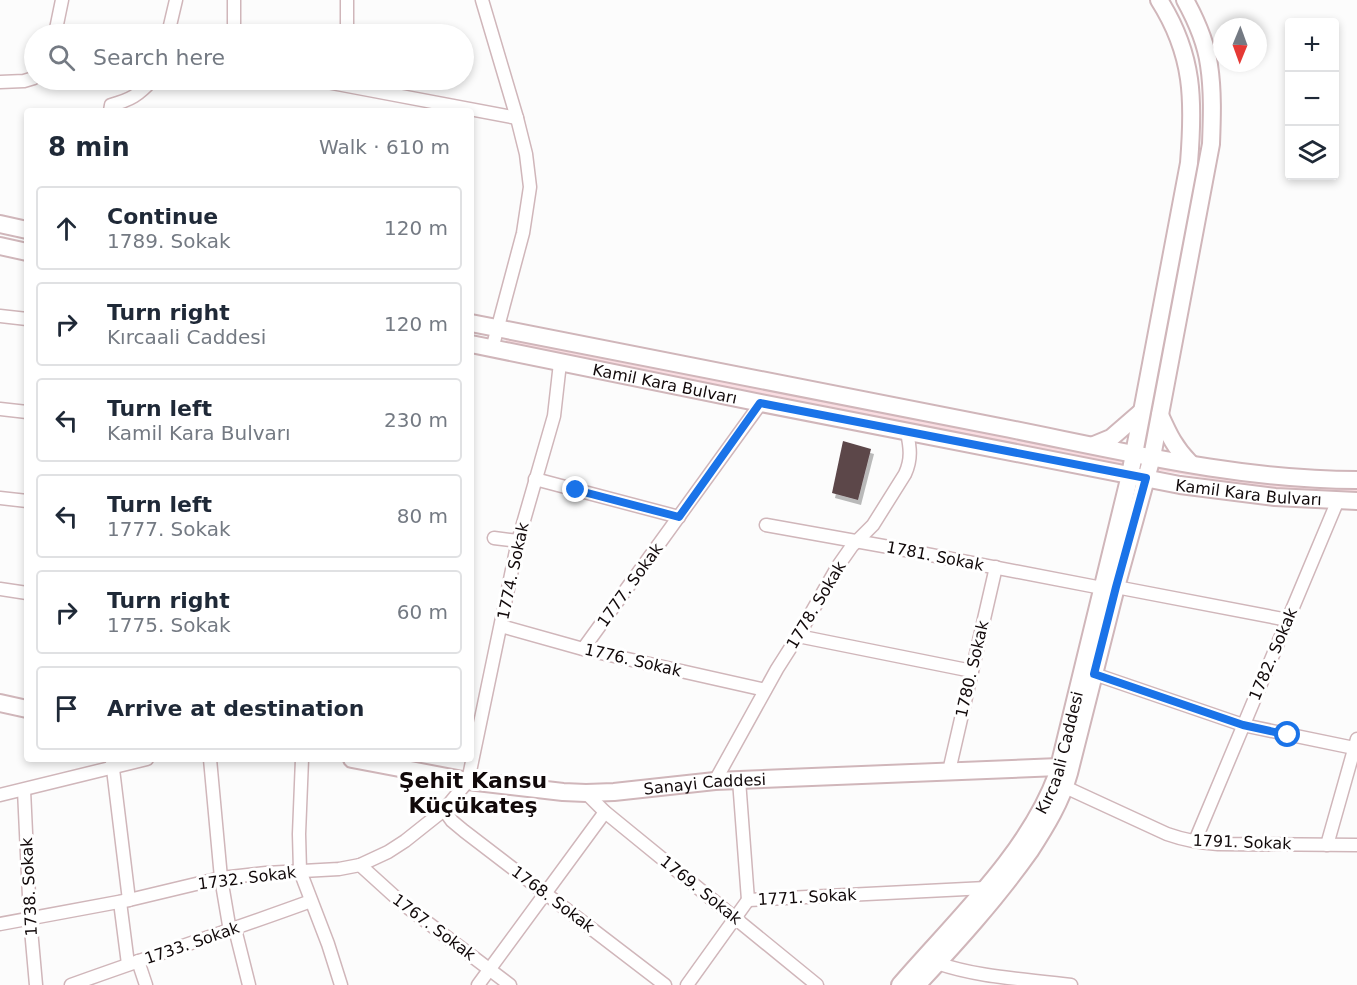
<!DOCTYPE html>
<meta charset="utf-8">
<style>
:root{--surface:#fff;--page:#f6f6f7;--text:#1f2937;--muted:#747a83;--line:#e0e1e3}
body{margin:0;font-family:"DejaVu Sans",sans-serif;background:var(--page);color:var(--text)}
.controls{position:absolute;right:18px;top:18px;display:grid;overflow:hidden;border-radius:6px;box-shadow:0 3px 9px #0003}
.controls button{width:54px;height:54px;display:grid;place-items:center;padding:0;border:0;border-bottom:2px solid var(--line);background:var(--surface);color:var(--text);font:30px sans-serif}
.compass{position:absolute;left:1213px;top:18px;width:54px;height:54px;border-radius:50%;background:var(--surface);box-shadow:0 3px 9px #0003;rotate:181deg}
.stop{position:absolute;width:18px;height:18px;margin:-14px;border:4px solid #1a73e8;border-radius:50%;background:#fff}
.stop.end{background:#1a73e8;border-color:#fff;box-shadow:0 2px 6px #0008}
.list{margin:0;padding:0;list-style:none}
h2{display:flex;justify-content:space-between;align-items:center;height:78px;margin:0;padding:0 24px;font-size:26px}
h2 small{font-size:20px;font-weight:400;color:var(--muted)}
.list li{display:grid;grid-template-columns:39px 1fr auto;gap:18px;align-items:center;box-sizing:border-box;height:84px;margin:0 12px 12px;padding:0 12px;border:2px solid var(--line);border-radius:6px}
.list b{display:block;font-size:22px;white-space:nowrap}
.list p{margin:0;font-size:20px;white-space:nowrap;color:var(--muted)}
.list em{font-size:20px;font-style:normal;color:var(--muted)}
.icon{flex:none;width:33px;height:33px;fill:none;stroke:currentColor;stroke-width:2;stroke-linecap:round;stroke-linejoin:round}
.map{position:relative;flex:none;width:1357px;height:985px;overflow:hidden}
.search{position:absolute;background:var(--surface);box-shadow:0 3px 9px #0003;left:24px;top:24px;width:450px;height:66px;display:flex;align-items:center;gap:15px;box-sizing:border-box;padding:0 21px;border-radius:33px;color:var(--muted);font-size:22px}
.panel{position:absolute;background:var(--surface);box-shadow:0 3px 9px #0003;left:24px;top:108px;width:450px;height:654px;border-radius:6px}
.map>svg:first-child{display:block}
</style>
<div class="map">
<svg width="1357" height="985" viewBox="0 0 1357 985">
<defs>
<filter id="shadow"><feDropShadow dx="3" dy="5" stdDeviation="0" flood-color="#0004"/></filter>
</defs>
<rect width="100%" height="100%" fill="#fcfcfc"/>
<g fill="#fadde2">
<polygon points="506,339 1127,460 1126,465 505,344"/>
<polygon points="1156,466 1357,488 1357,492 1263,487 1155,470"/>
</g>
<polygon fill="#5c464a" filter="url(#shadow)" points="843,441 871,449 858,500 832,493"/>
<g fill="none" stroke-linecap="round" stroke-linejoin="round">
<defs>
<g id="street">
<polyline points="347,0 347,34"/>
<polyline points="482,0 517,118 526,154 530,187 523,233 492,349"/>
<polyline points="55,34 62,0"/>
<polyline points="168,34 176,0"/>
<polyline points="234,34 234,0"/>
<polyline points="316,80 517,118"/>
<polyline points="0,82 24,81 34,78"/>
<path d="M110,111L111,105C130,100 139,95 152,80"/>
<polyline points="0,316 27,319"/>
<polyline points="0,409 27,412"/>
<polyline points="535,479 679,517"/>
<polyline points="0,498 27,501"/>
<polyline points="766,525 900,549 1102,588"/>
<polyline points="494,538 518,541"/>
<polyline points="1116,587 1288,620"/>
<polyline points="0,589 27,593"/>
<polyline points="501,626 583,649 765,690"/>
<polyline points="798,636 972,671"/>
<polyline points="583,649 761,403"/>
<polyline points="1094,674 1243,725 1354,748"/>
<polyline points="210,759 221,878 230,931"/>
<polyline points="302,759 299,834 300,871 328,944 341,985"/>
<polyline points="112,761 129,900"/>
<polyline points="949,771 996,567"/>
<polyline points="739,780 748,900 986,888"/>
<path d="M715,781L777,669L798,636L838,566L852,546L873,525L905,474C912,459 910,447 907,432"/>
<path d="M1065,787L1167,834C1184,840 1200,843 1218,844L1357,845"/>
<polyline points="24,790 30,918 36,985"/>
<polyline points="586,793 605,812 817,985"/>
<polyline points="0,795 147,759"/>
<polyline points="444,810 452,821 464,831 665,985"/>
<polyline points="1195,841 1338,500"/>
<polyline points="1327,845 1357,739"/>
<polyline points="360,865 403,904 510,985"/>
<polyline points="120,902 128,964"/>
<polyline points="0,924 129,900 221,878 266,873 339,869 360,865 388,852 405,841 444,810 468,781 518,541 554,416 560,363"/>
<polyline points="235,929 249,985"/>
<polyline points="138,961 146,985"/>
<path d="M937,963C980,978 1027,979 1071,985"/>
<path d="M71,985C151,956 232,930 311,901"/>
<polyline points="478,985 605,812"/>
<polyline points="687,985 748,900"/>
</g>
<g id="secondary">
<polyline points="0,224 27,230"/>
<polyline points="0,246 27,252"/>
<path d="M471,323C647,357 823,392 1000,427C1117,450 1236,480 1357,480"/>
<path id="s1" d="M471,344L761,403L1180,485L1275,497L1357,501"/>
<path d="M1160,415C1169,435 1175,448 1190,463"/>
<polyline points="1094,445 1111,438 1141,412"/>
<polyline points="0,703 27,709"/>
<path id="s2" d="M352,759L468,781L563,792L586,793L614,792L715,781L1059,767"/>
<path id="s3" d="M900,985C954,922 1028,854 1057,775L1130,475L1189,163C1194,101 1194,55 1159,0"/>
<path d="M917,985C957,942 996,899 1030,851C1046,826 1061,802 1069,773L1116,587L1152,457L1211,144C1212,118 1213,91 1209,65C1206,43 1196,20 1185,0"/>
</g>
</defs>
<use href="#street" stroke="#d0b6ba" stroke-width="15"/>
<use href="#secondary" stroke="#d0b6ba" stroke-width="20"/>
<use href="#street" stroke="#fff" stroke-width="12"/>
<use href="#secondary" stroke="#fff" stroke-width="16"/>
</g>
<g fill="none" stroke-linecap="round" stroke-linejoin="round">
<polyline stroke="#1a73e8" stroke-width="8" points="576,490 679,517 760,403 1146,478 1116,587 1094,674 1243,725 1288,735"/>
</g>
<g text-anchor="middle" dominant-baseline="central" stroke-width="6" stroke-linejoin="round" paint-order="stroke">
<g font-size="16" fill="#11090a" stroke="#fff">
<text stroke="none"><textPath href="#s1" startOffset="198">Kamil Kara Bulvarı</textPath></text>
<text stroke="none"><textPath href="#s1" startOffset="792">Kamil Kara Bulvarı</textPath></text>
<text transform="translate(935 556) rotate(11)">1781. Sokak</text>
<text transform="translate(513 571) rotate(-78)">1774. Sokak</text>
<text transform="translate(630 585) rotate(-54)">1777. Sokak</text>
<text transform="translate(816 605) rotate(-59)">1778. Sokak</text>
<text transform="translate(1273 654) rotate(-67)">1782. Sokak</text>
<text transform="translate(633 660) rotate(13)">1776. Sokak</text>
<text transform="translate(972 669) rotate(-77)">1780. Sokak</text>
<text stroke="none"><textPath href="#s3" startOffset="286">Kırcaali Caddesi</textPath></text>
<text stroke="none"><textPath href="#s2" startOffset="356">Sanayi Caddesi</textPath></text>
<text transform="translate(1242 842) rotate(2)">1791. Sokak</text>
<text transform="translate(247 878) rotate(-7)">1732. Sokak</text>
<text transform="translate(29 887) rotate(-93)">1738. Sokak</text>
<text transform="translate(701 890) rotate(39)">1769. Sokak</text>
<text transform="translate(807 897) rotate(-3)">1771. Sokak</text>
<text transform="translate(553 899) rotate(37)">1768. Sokak</text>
<text transform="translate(434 927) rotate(37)">1767. Sokak</text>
<text transform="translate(192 943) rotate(-19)">1733. Sokak</text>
</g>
<g font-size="22" font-weight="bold" fill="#11090a" stroke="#fff">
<text x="473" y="780">Şehit Kansu<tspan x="473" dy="25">Küçükateş</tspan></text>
</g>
</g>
</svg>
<div class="controls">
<button>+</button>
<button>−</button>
<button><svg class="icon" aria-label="layers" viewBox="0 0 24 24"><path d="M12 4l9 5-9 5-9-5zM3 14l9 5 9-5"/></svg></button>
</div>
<svg class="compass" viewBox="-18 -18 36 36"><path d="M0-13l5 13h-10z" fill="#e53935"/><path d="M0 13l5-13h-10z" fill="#747a83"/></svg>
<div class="stop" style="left:1288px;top:735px"></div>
<div class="stop end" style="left:576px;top:490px"></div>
<div class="search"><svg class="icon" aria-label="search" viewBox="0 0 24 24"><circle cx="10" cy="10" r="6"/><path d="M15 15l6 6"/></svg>Search here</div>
<section class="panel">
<h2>8 min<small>Walk · 610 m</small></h2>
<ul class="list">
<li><svg class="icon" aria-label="ahead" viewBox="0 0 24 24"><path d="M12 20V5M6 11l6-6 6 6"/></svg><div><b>Continue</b><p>1789. Sokak</p></div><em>120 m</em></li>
<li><svg class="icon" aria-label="right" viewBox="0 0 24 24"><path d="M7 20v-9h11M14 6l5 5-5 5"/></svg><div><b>Turn right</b><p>Kırcaali Caddesi</p></div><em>120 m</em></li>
<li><svg class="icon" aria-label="left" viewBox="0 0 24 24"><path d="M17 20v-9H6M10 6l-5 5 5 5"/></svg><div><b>Turn left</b><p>Kamil Kara Bulvarı</p></div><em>230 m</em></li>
<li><svg class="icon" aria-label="left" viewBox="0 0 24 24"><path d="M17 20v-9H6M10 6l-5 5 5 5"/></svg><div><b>Turn left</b><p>1777. Sokak</p></div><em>80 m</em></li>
<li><svg class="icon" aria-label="right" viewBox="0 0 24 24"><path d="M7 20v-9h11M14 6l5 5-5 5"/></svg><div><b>Turn right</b><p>1775. Sokak</p></div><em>60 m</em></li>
<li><svg class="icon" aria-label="arrive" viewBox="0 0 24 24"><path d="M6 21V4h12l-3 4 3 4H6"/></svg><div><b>Arrive at destination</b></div></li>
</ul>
</section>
</div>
